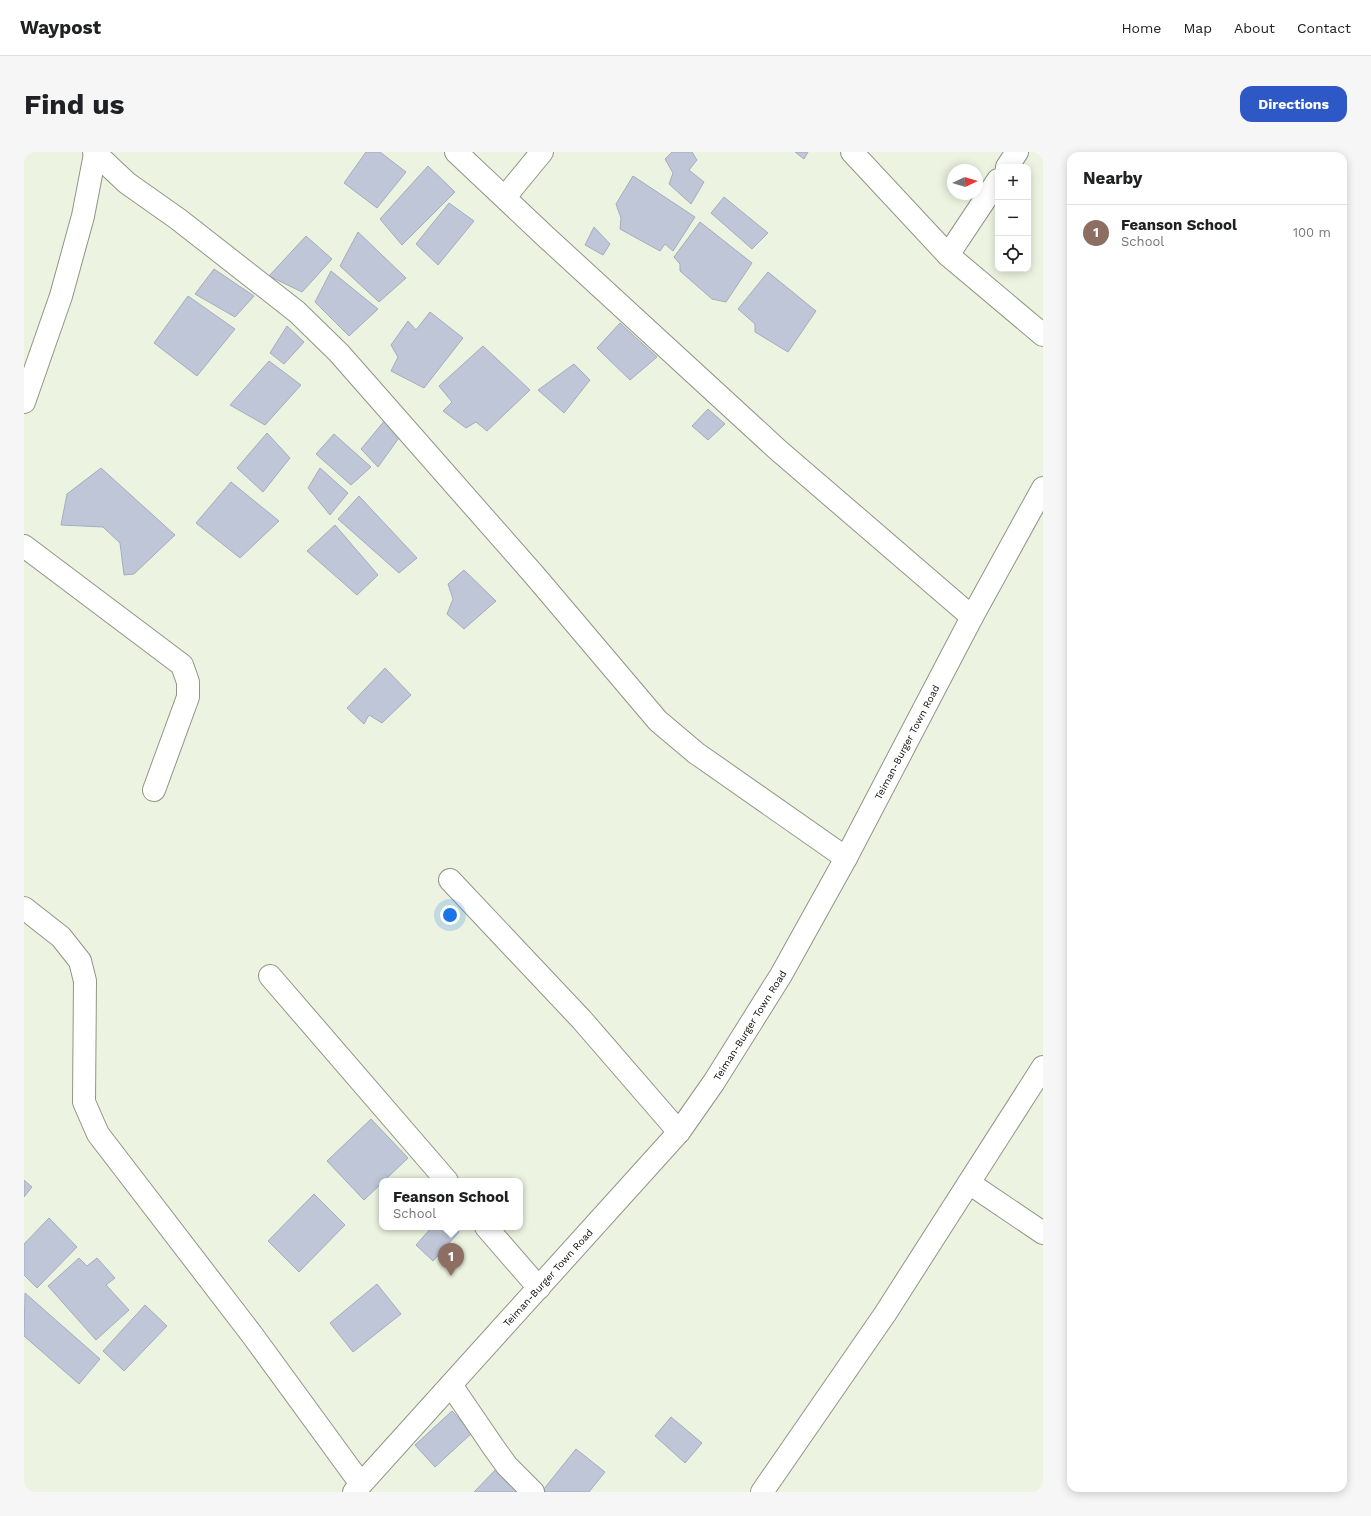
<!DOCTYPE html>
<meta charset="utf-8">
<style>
:root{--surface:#fff;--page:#f6f6f6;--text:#202124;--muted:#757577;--line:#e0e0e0;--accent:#2f58c7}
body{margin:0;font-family:"Work Sans",sans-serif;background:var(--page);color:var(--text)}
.controls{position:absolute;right:12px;top:12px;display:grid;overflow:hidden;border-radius:8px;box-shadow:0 2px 10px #0003}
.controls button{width:36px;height:36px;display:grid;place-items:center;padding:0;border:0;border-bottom:1px solid var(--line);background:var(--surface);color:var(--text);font:20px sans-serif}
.compass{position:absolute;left:923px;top:12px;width:36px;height:36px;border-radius:50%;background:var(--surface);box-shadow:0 2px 10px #0003;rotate:86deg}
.you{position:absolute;left:426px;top:763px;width:14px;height:14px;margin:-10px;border:3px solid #fff;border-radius:50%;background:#1a73e8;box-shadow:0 0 0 6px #1a73e833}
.badge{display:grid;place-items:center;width:26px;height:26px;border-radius:50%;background:var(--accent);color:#fff;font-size:13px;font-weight:700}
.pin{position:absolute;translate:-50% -33px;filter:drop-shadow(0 1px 2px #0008)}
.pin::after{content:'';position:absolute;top:21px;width:14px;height:12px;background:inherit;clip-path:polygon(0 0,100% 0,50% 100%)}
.popup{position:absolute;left:355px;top:1026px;width:144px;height:52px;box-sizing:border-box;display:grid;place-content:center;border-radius:8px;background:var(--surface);filter:drop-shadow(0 1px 3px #0005);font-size:13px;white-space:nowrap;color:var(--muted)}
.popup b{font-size:15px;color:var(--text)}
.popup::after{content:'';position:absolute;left:50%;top:100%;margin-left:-8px;border:8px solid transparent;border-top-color:var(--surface)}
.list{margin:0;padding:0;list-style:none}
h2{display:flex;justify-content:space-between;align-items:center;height:52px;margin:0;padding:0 16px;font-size:17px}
h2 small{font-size:13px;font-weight:400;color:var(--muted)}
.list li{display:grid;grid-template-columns:26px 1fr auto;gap:12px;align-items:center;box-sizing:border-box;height:56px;padding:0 16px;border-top:1px solid var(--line)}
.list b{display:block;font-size:15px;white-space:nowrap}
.list p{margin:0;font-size:13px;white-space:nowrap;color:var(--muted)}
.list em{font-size:13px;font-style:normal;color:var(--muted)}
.icon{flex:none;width:22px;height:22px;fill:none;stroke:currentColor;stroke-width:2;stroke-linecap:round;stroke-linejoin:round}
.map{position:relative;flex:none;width:1019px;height:1340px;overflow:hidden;border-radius:12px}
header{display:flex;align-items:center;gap:24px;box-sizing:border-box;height:56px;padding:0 20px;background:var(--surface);border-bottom:1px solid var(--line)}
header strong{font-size:19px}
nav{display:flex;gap:22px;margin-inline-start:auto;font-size:14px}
.intro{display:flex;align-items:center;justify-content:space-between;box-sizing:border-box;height:96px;padding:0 24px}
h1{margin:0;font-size:28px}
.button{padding:10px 18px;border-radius:12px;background:var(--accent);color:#fff;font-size:14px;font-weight:700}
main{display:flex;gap:24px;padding:0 24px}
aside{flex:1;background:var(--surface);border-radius:12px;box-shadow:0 2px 10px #0003}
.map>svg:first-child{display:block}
</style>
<header>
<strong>Waypost</strong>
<nav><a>Home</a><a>Map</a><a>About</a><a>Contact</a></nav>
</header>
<div class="intro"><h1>Find us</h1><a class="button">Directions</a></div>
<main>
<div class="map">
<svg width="1019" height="1340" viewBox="0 0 1019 1340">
<rect width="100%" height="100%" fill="#ecf3e0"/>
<g fill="#bec6d7" stroke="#a5adbe">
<polygon points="342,0 356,0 382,20 353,56 320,31"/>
<polygon points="648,0 668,0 673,8 665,18 680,30 667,52 645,32 649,21 641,7"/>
<polygon points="771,0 784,0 780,7"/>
<polygon points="404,14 431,40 378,93 356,67"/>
<polygon points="609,24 671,65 649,99 641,92 636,99 596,77 597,66 592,52"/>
<polygon points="700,45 744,81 728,97 687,61"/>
<polygon points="425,51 450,69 414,113 392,92"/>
<polygon points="676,70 728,111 702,150 688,147 656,119 656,112 650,105"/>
<polygon points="570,75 586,92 579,103 561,93"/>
<polygon points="334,80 382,126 355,150 316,114"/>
<polygon points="282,84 308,107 278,140 245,124"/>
<polygon points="190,117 230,144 211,165 171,142"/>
<polygon points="307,119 354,157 325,184 291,150"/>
<polygon points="744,120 792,159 764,200 731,180 731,172 714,157"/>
<polygon points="164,144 211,177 173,224 130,191"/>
<polygon points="406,160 439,186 400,236 367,219 374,205 367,193 384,169 392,178"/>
<polygon points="596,171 633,205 606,228 573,196"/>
<polygon points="263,174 280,190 260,212 246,201"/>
<polygon points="459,194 506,238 463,279 452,270 442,276 419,259 428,250 415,234"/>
<polygon points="245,209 277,233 241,273 206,253"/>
<polygon points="550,212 566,228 540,261 514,238"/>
<polygon points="684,257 701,272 684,288 668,274"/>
<polygon points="362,267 377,283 354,315 337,297"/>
<polygon points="243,281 266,306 239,340 213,316"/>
<polygon points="310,282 347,315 327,333 292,302"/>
<polygon points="77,316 151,383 110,422 100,423 96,391 79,375 37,373 43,342"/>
<polygon points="296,316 324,341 306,363 284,336"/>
<polygon points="207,330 255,369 216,406 172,371"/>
<polygon points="335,344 393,406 375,421 314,367"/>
<polygon points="311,373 354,423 333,443 283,399"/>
<polygon points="440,418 472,449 440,477 423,462 429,447 424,432"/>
<polygon points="361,516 387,543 358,571 345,563 340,572 323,556"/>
<polygon points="347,967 384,1006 340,1048 303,1009"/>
<polygon points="0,1028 8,1035 0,1045"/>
<polygon points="290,1042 321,1073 275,1120 244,1089"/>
<polygon points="25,1066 53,1095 13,1136 0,1123 0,1092"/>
<polygon points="408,1075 429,1075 435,1080 409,1109 392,1093"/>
<polygon points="55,1106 63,1114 73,1106 91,1126 82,1133 105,1158 72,1188 24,1134"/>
<polygon points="353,1132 377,1162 329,1200 306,1171"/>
<polygon points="1,1141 76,1207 55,1232 0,1184"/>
<polygon points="121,1153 143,1174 100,1219 79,1199"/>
<polygon points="428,1259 448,1281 411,1315 391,1293"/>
<polygon points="647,1265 678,1291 661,1311 631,1284"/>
<polygon points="552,1297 581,1320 565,1340 522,1340 519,1338"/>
<polygon points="475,1314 496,1340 450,1340"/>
</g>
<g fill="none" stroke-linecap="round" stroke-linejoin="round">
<defs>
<g id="minor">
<polyline points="70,0 103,31 154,67 273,160 315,201 512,425 634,569 672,601 822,706"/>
<polyline points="432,0 521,84 754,298 948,465"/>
<polyline points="828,0 924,103 1019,183"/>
<polyline points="983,15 993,0"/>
<polyline points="481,45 518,0"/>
<polyline points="924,103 974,28"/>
<polyline points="0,250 37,144 59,64 71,2"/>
<polyline points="0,394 158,513 164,530 164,545 130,638"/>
<polyline points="426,728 558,868 655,980"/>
<polyline points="0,756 37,785 56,809 61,829 60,950 74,982 229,1184 337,1332"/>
<polyline points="246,824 423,1029"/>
<polyline points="945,1031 1019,1081"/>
<polyline points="462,1075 515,1136"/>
<polyline points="427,1233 470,1296 483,1314 509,1340"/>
<path id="s1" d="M330,1340L655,980L690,930L757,823L822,706L948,465L1019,336"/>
<polyline points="738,1340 861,1162 1019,915"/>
</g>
</defs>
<use href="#minor" stroke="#909685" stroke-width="24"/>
<use href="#minor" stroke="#fff" stroke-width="22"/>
</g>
<g text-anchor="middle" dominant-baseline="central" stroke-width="3" stroke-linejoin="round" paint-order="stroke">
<g font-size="10" fill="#0b0d07" stroke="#fbfff3">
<text stroke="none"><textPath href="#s1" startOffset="937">Teiman-Burger Town Road</textPath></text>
<text stroke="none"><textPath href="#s1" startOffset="613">Teiman-Burger Town Road</textPath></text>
<text stroke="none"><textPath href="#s1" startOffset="289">Teiman-Burger Town Road</textPath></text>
</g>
</g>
</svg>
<div class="controls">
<button>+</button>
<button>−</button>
<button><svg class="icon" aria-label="locate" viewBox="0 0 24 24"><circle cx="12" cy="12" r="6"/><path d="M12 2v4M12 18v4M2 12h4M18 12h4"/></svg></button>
</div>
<svg class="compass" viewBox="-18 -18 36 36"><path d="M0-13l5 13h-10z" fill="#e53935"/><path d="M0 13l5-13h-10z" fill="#757577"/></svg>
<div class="you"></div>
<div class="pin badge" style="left:427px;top:1124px;background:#8d6e63">1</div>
<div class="popup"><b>Feanson School</b>School</div>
</div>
<aside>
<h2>Nearby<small></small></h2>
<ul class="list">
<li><span class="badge" style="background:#8d6e63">1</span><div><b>Feanson School</b><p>School</p></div><em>100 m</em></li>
</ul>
</aside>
</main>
